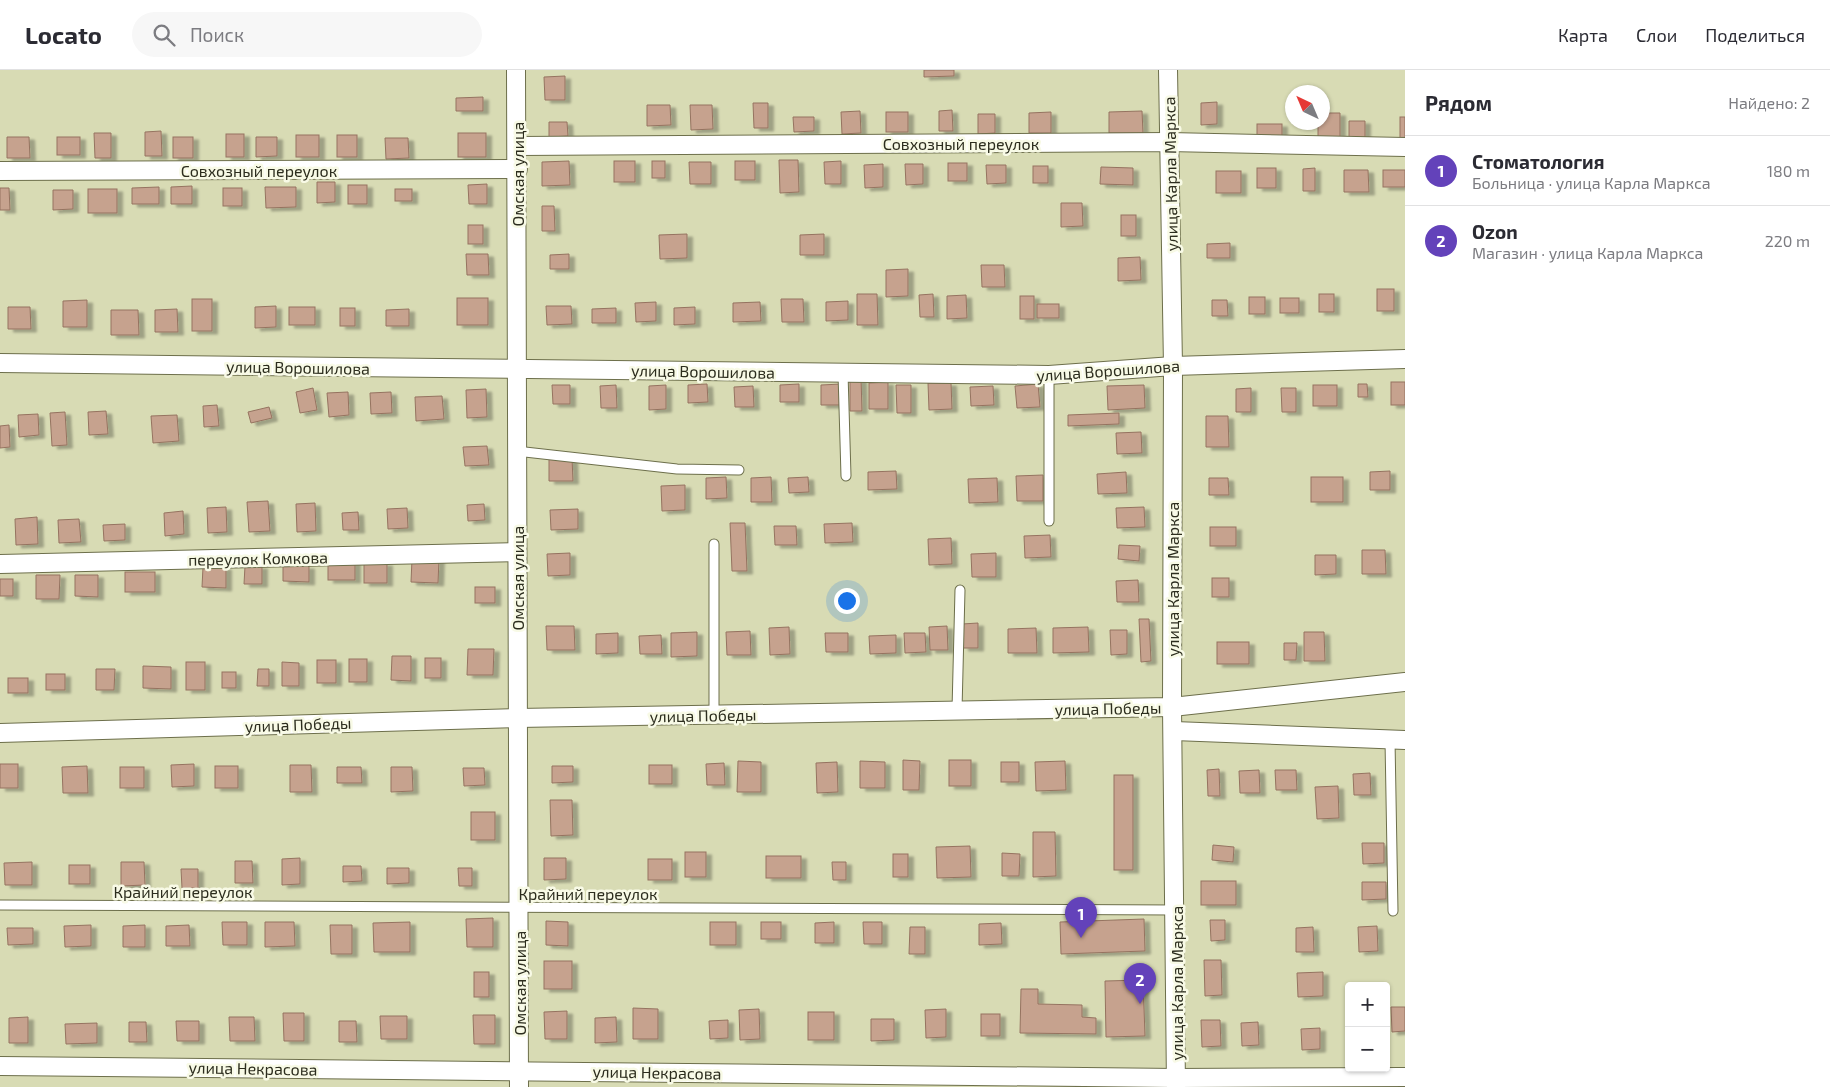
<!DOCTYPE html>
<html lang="ru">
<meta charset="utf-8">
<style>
:root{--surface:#fff;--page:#f7f7f7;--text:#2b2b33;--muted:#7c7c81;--line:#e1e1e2;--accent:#6342ba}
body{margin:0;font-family:"Exo 2",sans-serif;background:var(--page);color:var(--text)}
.controls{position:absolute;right:15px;bottom:15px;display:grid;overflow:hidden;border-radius:5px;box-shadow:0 1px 4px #0004}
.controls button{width:45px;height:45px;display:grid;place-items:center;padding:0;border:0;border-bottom:1px solid var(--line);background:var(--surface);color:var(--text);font:25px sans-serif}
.compass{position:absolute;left:1285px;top:15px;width:45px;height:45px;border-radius:50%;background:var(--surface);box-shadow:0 1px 4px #0004;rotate:316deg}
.you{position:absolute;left:846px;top:530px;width:18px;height:18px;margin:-12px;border:4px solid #fff;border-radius:50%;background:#1a73e8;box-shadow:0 0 0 8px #1a73e833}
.badge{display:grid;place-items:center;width:32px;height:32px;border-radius:50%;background:var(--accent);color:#fff;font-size:16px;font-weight:700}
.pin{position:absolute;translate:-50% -41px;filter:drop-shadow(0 1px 2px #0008)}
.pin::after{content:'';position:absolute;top:26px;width:18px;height:15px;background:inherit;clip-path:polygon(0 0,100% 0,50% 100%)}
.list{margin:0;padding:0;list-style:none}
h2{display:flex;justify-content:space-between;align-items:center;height:65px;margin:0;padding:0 20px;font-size:21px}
h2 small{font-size:16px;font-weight:400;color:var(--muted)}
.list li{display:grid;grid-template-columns:32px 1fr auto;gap:15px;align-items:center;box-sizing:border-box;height:70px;padding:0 20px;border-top:1px solid var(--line)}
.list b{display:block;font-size:19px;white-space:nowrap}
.list p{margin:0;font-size:16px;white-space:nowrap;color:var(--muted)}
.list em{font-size:16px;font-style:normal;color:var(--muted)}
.icon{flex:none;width:28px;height:28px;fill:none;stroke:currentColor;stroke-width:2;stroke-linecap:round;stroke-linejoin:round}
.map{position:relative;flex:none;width:1405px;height:1017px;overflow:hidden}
header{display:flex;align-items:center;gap:30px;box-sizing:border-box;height:70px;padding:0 25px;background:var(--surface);border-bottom:1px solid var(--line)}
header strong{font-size:24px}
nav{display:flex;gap:28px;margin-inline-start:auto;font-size:18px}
.search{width:350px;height:45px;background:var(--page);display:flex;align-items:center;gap:12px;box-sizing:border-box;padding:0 18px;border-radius:28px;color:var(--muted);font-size:19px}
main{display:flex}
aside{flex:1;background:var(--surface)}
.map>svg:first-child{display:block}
</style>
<header>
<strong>Locato</strong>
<div class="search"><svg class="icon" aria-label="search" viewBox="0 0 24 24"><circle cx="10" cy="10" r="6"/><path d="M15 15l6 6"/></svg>Поиск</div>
<nav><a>Карта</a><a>Слои</a><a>Поделиться</a></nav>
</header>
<main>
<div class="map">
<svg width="1405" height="1017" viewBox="0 0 1405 1017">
<defs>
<filter id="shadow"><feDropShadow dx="5.5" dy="3" stdDeviation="1" flood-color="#0004"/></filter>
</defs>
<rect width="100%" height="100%" fill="#d8dbb4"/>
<g fill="#c6a28e" stroke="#957360" filter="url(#shadow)">
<polygon points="924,0 954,0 954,6 924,7"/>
<polygon points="565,6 565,30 545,30 544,7"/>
<polygon points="483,27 483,41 456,41 456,28"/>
<polygon points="1217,32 1217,54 1201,55 1201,33"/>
<polygon points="753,33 768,33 768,58 754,58"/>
<polygon points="647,35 670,35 671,55 647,56"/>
<polygon points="690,35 712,35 713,59 691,60"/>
<polygon points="952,40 953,61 939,61 939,41"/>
<polygon points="860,41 861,63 842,64 841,42"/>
<polygon points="1142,41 1143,63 1109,63 1109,42"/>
<rect x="886" y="42" width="22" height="20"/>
<polygon points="1051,42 1051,63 1029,63 1029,43"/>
<polygon points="1322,43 1340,43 1340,69 1318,70 1318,52 1322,52"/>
<polygon points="978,44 995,44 995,63 978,64"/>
<polygon points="793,47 814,47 814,61 794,62"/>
<rect x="1400" y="47" width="5" height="22"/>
<polygon points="1349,51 1365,51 1365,69 1349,70"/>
<polygon points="549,52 567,52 568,66 549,67"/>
<rect x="1257" y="54" width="25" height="13"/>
<polygon points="161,61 162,86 145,86 145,62"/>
<polygon points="94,63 111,63 111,88 95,88"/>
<rect x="458" y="63" width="28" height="24"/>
<rect x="226" y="64" width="18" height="23"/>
<rect x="296" y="65" width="23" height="22"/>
<rect x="337" y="65" width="20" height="22"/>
<polygon points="7,67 29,67 30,88 7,88"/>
<rect x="57" y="67" width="23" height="18"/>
<rect x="173" y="67" width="20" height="21"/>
<polygon points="256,67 277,67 277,86 256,87"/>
<polygon points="385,68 408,68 409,88 386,89"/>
<polygon points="779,90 798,90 799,122 780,123"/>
<polygon points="569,91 570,115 542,116 542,92"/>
<rect x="614" y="91" width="21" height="21"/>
<rect x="652" y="91" width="13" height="17"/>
<rect x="735" y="91" width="20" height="19"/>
<polygon points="841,91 841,114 825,114 824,92"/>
<polygon points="689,92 711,92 711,114 690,114"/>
<rect x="948" y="93" width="19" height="18"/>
<polygon points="883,94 883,117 865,118 864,95"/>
<polygon points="905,94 923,94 923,114 906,115"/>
<polygon points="986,95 1006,95 1006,113 987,114"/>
<rect x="1033" y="96" width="15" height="17"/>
<polygon points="1101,97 1133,98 1133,115 1100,114"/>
<rect x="1257" y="98" width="19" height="20"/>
<polygon points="1315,98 1315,121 1303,121 1303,99"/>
<polygon points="1344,100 1368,100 1369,122 1344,122"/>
<rect x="1383" y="100" width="22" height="17"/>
<rect x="1216" y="101" width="25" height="22"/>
<polygon points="317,112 335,112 335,132 317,133"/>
<polygon points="487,114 487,134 469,134 468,115"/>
<rect x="348" y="115" width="19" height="19"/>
<polygon points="192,116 192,134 171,134 171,117"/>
<polygon points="159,117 159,134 132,134 132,118"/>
<polygon points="265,117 296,117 296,137 266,138"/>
<polygon points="0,118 9,118 10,140 0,140"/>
<rect x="223" y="118" width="19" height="18"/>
<rect x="88" y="119" width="29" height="24"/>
<rect x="395" y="119" width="17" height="12"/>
<polygon points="53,120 73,120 73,139 53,140"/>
<polygon points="1061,133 1082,133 1083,156 1061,157"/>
<polygon points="542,136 554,136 555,161 542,161"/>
<rect x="1121" y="145" width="15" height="21"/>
<rect x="468" y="155" width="15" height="19"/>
<polygon points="687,164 687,188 660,189 659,165"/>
<polygon points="824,164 824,185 800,185 800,165"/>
<polygon points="1230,173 1230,188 1207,188 1207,174"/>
<polygon points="466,184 488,184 489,205 467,205"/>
<polygon points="569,184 569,199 550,199 550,185"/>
<polygon points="1140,187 1141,210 1118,211 1118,188"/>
<polygon points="981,195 1004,195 1005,217 982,217"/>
<polygon points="908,199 908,226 886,227 886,200"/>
<rect x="1377" y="219" width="17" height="22"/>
<polygon points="857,224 877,224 878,255 857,255"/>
<polygon points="933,224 934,247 920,247 919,225"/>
<rect x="1319" y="224" width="15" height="18"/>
<polygon points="966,225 967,248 947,249 947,226"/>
<rect x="1020" y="226" width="14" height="23"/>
<rect x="1249" y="227" width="16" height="17"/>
<rect x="457" y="228" width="31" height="27"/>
<rect x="1280" y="228" width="19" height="15"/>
<rect x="192" y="229" width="20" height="32"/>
<polygon points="781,229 803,229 804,252 782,252"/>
<polygon points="87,230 87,257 63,257 63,231"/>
<polygon points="1212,230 1227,230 1228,246 1212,246"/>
<polygon points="848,231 848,250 826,251 826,232"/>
<polygon points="656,232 656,251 636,252 635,233"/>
<polygon points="760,232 761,251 733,252 733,233"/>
<rect x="1037" y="234" width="22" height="14"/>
<polygon points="276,236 276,257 255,258 255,237"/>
<polygon points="546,236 571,236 572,254 547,255"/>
<polygon points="8,237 30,237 31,259 8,259"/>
<rect x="289" y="237" width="26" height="18"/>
<polygon points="695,237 695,254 674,255 674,238"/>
<rect x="340" y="238" width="15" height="18"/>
<polygon points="616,238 616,253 592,253 592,239"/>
<polygon points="177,239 178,262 155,262 155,240"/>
<polygon points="409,239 409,256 386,256 386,240"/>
<polygon points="111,240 138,240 139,265 111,265"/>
<polygon points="861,308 862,341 850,341 850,309"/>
<polygon points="888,312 888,339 869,339 869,313"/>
<rect x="1391" y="312" width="14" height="23"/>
<polygon points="928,313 951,313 952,339 929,340"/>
<polygon points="707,314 708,332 688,333 688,315"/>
<polygon points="799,314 799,332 780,332 780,315"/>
<polygon points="841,314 841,335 821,335 821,315"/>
<polygon points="1038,314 1040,337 1017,338 1015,316"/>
<polygon points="1358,314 1367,314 1368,327 1358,327"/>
<polygon points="552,315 570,315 570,334 553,334"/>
<polygon points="616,315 617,338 601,338 600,316"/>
<polygon points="666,315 666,339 649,340 649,316"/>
<polygon points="896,315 911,315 911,343 897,343"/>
<polygon points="1144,315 1145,338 1108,340 1107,316"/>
<rect x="1313" y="315" width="24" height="21"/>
<polygon points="753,316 754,337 735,337 734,317"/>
<polygon points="993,316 994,335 971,336 970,317"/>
<polygon points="313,318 317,340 300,343 296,322"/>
<polygon points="1251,318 1251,342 1236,342 1236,319"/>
<polygon points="1281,318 1296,318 1296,342 1282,342"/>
<polygon points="486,319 487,347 467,348 466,320"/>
<polygon points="348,322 349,345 329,347 327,323"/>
<polygon points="391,322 392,343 371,344 370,323"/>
<polygon points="442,326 444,349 416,351 415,327"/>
<polygon points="217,335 219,356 204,357 203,336"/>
<polygon points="269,337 272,348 251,353 248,342"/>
<polygon points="106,341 108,364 89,365 88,342"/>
<polygon points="65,342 67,375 52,376 50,343"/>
<polygon points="1119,343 1119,354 1068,356 1068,345"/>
<polygon points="38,344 39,365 19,367 18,345"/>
<polygon points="177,345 179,371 153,373 151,346"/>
<polygon points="1206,346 1228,346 1229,377 1206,377"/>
<polygon points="9,355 10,377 0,378 0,356"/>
<polygon points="1141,362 1142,383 1117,384 1116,363"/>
<polygon points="487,376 489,395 465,396 463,377"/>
<polygon points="549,388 572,388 573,411 549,411"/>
<polygon points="896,401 897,419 868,420 868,402"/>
<polygon points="1390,401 1390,420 1370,420 1370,402"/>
<polygon points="1126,402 1127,423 1098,424 1097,404"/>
<polygon points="1043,405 1043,431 1017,431 1016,406"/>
<polygon points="726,407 727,428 706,429 706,408"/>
<polygon points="771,407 772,432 751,432 751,408"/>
<polygon points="808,407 809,422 789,423 788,408"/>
<rect x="1311" y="407" width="32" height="25"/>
<polygon points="997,408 998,432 969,433 968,409"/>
<polygon points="1209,408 1228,408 1229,425 1209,425"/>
<polygon points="685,415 685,440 662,441 661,416"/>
<polygon points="268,431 270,461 249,462 247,432"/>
<polygon points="315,433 316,461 297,462 296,434"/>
<polygon points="484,434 485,450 468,451 467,435"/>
<polygon points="226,437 227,462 208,463 207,438"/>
<polygon points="1144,437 1145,457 1117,458 1116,438"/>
<polygon points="407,438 408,458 388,459 387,439"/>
<polygon points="578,439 578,459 551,460 550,440"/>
<polygon points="183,441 184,464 165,466 164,443"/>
<polygon points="358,442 359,460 343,460 342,443"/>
<polygon points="37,447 38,474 16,475 15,449"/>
<polygon points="79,449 81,472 59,473 58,450"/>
<polygon points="730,453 745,453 747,501 732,501"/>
<polygon points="852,453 853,472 825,473 824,454"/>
<polygon points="125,454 125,470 104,471 103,455"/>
<polygon points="774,456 796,456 797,475 775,475"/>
<rect x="1210" y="457" width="26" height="19"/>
<polygon points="1050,465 1051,487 1025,488 1024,466"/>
<polygon points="951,468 952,494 929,495 928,469"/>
<polygon points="1119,475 1140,476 1139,491 1118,489"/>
<polygon points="1362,480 1385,480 1386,504 1362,504"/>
<polygon points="570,483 570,505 548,506 547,484"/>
<polygon points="996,483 996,507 972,507 971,484"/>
<polygon points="1315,485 1336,485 1336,504 1315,505"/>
<polygon points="412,489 439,489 438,513 411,512"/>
<rect x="328" y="491" width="27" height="19"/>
<rect x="364" y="493" width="23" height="20"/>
<polygon points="245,496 262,496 262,514 244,514"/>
<polygon points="283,496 309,496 309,512 283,511"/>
<polygon points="203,497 226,497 226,518 202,517"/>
<rect x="125" y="502" width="30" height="20"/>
<polygon points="36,505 60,505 59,529 36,529"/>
<polygon points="75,505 98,505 98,527 75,526"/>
<rect x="1212" y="508" width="17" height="19"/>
<rect x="0" y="509" width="13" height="17"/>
<polygon points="1138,510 1139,532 1117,532 1116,511"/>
<rect x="475" y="517" width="20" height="16"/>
<polygon points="1139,549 1149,549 1151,591 1141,592"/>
<polygon points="978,553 978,578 963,578 962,554"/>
<polygon points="546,556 574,556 575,580 547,580"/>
<polygon points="947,556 948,580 930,580 929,557"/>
<polygon points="789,557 790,584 770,585 769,558"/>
<polygon points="1088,557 1089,582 1053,583 1053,558"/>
<polygon points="1036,558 1037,583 1008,583 1008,559"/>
<polygon points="1110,560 1127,560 1127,584 1111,585"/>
<polygon points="750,561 751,585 727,585 726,562"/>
<polygon points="697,562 697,586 671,587 671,563"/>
<polygon points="1304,562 1324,562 1325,591 1304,591"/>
<polygon points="618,563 618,583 596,584 596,564"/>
<polygon points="825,563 848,563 848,582 826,582"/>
<polygon points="904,563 925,563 926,582 905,583"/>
<polygon points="661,565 662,584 640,584 639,566"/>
<polygon points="896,565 896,583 870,584 869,566"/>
<rect x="1217" y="572" width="32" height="22"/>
<polygon points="1284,573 1297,573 1296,590 1284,590"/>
<polygon points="468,579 494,579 493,605 467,605"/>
<polygon points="392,586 411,586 411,611 391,610"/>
<rect x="425" y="588" width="16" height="20"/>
<rect x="349" y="589" width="18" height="23"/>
<rect x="317" y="590" width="19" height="23"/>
<rect x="186" y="592" width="19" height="28"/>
<polygon points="282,592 299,593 299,616 282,616"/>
<polygon points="143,596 171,597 171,619 143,618"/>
<polygon points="96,599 115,599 114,620 96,620"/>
<polygon points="258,599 269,599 269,616 257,616"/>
<rect x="222" y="602" width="14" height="16"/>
<rect x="46" y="604" width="19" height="16"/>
<rect x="8" y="608" width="20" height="15"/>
<polygon points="903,690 920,691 919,720 903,720"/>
<rect x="949" y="690" width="22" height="26"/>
<polygon points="738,691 761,692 761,722 737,722"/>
<polygon points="860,691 885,692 885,718 860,718"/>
<polygon points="1065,691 1066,720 1036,721 1035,692"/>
<polygon points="837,692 838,722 817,723 816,693"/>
<rect x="1001" y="692" width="18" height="20"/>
<polygon points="724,693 725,715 707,715 706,694"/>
<rect x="0" y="694" width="18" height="24"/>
<polygon points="194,694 194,716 172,717 171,695"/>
<polygon points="290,695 311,695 312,722 290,722"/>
<rect x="649" y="695" width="23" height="19"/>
<polygon points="87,696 88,723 63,723 62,697"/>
<rect x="215" y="696" width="23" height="22"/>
<polygon points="552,696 573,696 573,712 552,713"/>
<rect x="120" y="697" width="24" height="21"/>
<polygon points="337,697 361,697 362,713 337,713"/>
<polygon points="391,697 412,697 413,721 391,722"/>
<polygon points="463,698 484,698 485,715 464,716"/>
<polygon points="1219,699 1220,726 1208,726 1207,700"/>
<polygon points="1259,700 1260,723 1240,723 1239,701"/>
<polygon points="1275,700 1296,700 1297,720 1276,720"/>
<polygon points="1370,703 1371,725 1354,725 1353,704"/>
<rect x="1114" y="705" width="19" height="95"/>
<polygon points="1338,716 1339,748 1317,749 1315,717"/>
<polygon points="550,730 572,730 573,765 551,766"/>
<rect x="471" y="742" width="24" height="28"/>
<polygon points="1033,762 1055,762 1056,806 1033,807"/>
<polygon points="1362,773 1384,773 1384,793 1363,794"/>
<polygon points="1213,775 1234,777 1233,792 1212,790"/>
<polygon points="970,776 971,807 937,808 936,777"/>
<rect x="685" y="782" width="21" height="25"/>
<polygon points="1002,783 1020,784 1019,806 1002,806"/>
<rect x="893" y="784" width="15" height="23"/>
<rect x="766" y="786" width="35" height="22"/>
<polygon points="300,788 300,814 282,815 282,789"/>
<polygon points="544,788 566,788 566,809 544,810"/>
<rect x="648" y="789" width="24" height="21"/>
<polygon points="235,791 252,791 253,813 235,813"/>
<polygon points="32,792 32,815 5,815 4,793"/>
<polygon points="121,792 144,792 145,815 121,816"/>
<polygon points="832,792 846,792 846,810 833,810"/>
<rect x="69" y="795" width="21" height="19"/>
<polygon points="343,796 361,796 362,811 343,812"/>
<polygon points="387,798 409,798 409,813 387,814"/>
<polygon points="458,798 472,798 472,816 459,816"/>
<polygon points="181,799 198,799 198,818 182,818"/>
<rect x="1201" y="811" width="35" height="24"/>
<polygon points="1362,812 1386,812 1386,829 1362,830"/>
<polygon points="493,848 493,877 467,877 466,849"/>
<polygon points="1144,849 1145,881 1061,884 1060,852"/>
<polygon points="1210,850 1225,850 1225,870 1211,871"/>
<polygon points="546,851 568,852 568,876 546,875"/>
<polygon points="222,852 247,852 247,875 223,875"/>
<polygon points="265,852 294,852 295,876 265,877"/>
<polygon points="410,852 410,882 374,882 373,853"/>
<rect x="710" y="852" width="26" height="23"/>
<rect x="761" y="852" width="20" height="17"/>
<polygon points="834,852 834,873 815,873 815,853"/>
<polygon points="863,852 882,852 882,874 864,874"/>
<polygon points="1001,853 1002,874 979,875 979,854"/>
<polygon points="91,855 91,876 65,877 64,856"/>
<polygon points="145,855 145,877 123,877 123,856"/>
<polygon points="189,855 190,876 166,876 166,856"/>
<polygon points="330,855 352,855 352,884 331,884"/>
<polygon points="1377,856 1378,881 1359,882 1358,857"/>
<polygon points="910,857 925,857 925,884 909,884"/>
<polygon points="1313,857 1314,882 1296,882 1296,858"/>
<polygon points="7,858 33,858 33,874 8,875"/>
<polygon points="1204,890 1221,890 1222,925 1205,926"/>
<rect x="544" y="891" width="28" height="28"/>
<rect x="474" y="902" width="15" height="25"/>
<polygon points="1323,902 1323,926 1298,927 1297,903"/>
<polygon points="1143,910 1145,966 1106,967 1105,911"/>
<polygon points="1021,919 1038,919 1038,934 1082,935 1082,947 1096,948 1096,964 1020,963"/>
<polygon points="1391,937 1405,937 1405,961 1392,962"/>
<polygon points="633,938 658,939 658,969 633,969"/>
<polygon points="759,939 760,969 740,970 739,940"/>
<polygon points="946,939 946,967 926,968 925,940"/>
<polygon points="567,941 567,969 545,969 544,942"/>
<rect x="808" y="942" width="26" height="28"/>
<polygon points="283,943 304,943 304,971 284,971"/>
<rect x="981" y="944" width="19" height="22"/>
<polygon points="473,945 495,945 495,974 474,974"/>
<polygon points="380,946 407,946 407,969 381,969"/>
<polygon points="28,947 28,973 9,973 9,948"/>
<polygon points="229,947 254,947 255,971 230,971"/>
<polygon points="616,947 617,972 595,973 595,948"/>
<polygon points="871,949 894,949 894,970 871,971"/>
<polygon points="728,950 728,968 710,969 709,951"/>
<polygon points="1201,950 1220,950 1221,976 1202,977"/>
<polygon points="176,951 199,951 199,971 177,971"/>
<polygon points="339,951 356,951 357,972 339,972"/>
<polygon points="129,952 146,952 147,972 129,972"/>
<polygon points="1258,952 1259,975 1242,976 1241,953"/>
<polygon points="97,953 97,973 66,974 65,954"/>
<polygon points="1320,958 1320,979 1302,980 1301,959"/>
</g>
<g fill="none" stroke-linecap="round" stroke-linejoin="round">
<defs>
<g id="lane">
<polyline points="843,303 846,406"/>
<polyline points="516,381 677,399 739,400"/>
<polyline points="1049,451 1049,305"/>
<polyline points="957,640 960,520"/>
<polyline points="714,644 714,474"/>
<polyline points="1390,670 1393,841"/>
<polyline points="0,835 1175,840"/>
</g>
<g id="street">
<polyline points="516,0 519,1017"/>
<polyline points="1168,0 1173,296 1172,637 1176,1017"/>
<polyline points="518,76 1169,72 1405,77"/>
<polyline points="0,101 518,99"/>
<polyline points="0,293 1049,305 1173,296 1405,289"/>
<polyline points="0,494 517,482"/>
<polyline points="1174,661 1405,670"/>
<polyline points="0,663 518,648 1172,637 1405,612"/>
<polyline points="0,996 1176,1008 1405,1007"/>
</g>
</defs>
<use href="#lane" stroke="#6d6f4b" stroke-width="11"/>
<use href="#street" stroke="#6d6f4b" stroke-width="20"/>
<use href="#lane" stroke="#fff" stroke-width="9"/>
<use href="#street" stroke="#fff" stroke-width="18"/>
</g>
<g text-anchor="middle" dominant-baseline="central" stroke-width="5" stroke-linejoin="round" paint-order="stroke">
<g font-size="16" fill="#2c2d1e" stroke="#f8fae6">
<text x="961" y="73">Совхозный переулок</text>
<text x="259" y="100">Совхозный переулок</text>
<text transform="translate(517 104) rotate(-90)">Омская улица</text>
<text transform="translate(1170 104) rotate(-91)">улица Карла Маркса</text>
<text transform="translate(298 297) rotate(1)">улица Ворошилова</text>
<text transform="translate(1108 300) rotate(-4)">улица Ворошилова</text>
<text transform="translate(703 301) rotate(1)">улица Ворошилова</text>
<text transform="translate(258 488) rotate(-1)">переулок Комкова</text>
<text transform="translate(517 508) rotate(-90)">Омская улица</text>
<text transform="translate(1172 509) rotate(-90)">улица Карла Маркса</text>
<text transform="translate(1108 638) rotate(-1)">улица Победы</text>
<text transform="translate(703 645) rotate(-1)">улица Победы</text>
<text transform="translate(298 654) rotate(-2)">улица Победы</text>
<text x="183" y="821">Крайний переулок</text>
<text x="588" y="823">Крайний переулок</text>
<text transform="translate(519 913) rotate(-90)">Омская улица</text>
<text transform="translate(1176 913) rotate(-90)">улица Карла Маркса</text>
<text transform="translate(253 998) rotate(1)">улица Некрасова</text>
<text transform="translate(657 1002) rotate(1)">улица Некрасова</text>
</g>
</g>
</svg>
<div class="controls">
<button>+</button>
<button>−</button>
</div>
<svg class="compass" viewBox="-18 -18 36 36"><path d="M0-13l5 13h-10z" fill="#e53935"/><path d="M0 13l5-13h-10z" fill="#7c7c81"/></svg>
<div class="you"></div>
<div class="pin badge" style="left:1081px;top:868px">1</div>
<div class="pin badge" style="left:1140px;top:934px">2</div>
</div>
<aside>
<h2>Рядом<small>Найдено: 2</small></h2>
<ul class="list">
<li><span class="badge">1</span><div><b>Стоматология</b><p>Больница · улица Карла Маркса</p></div><em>180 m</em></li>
<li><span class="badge">2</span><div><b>Ozon</b><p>Магазин · улица Карла Маркса</p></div><em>220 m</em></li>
</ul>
</aside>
</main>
